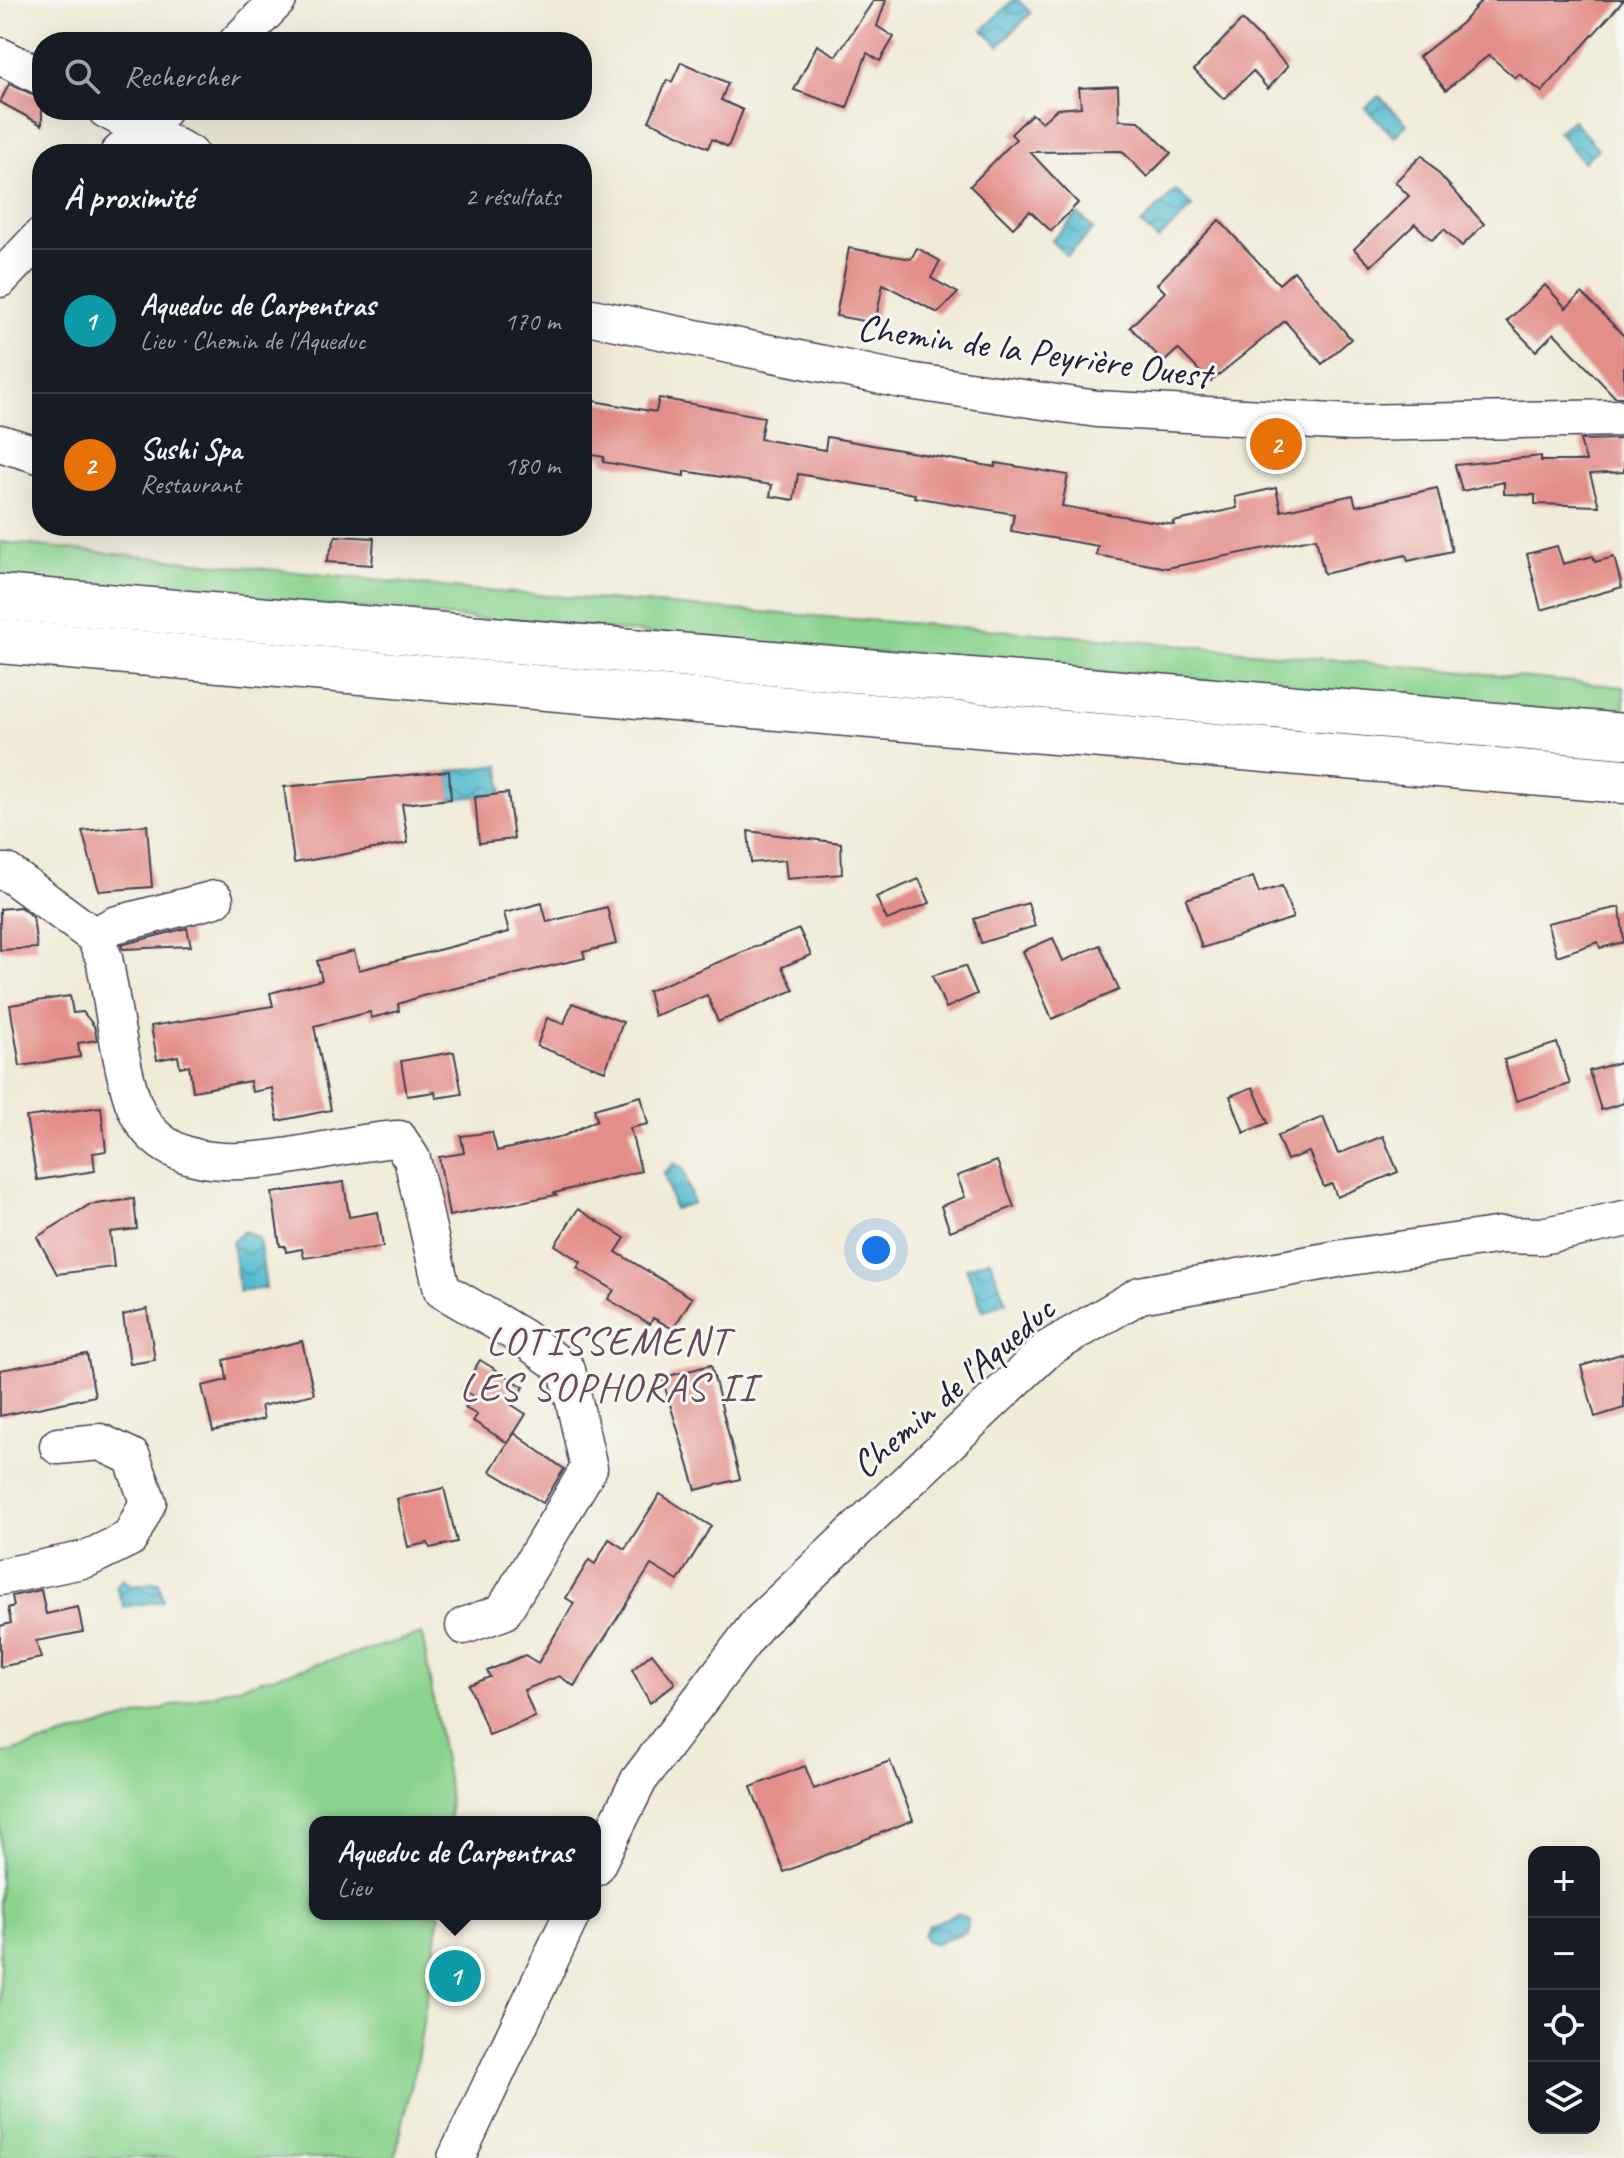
<!DOCTYPE html>
<html lang="fr">
<meta charset="utf-8">
<style>
:root{--surface:#171b24;--page:#242831;--text:#f1f3f6;--muted:#9ea1a6;--line:#363941;--accent:#d1495b}
body{margin:0;font-family:Caveat,sans-serif;background:var(--page);color:var(--text)}
.controls{position:absolute;right:24px;bottom:24px;display:grid;overflow:hidden;border-radius:16px;box-shadow:0 8px 32px #0002}
.controls button{width:72px;height:72px;display:grid;place-items:center;padding:0;border:0;border-bottom:2px solid var(--line);background:var(--surface);color:var(--text);font:40px sans-serif}
.you{position:absolute;left:876px;top:1250px;width:28px;height:28px;margin:-20px;border:6px solid #fff;border-radius:50%;background:#1a73e8;box-shadow:0 0 0 12px #1a73e833}
.badge{display:grid;place-items:center;width:52px;height:52px;border-radius:50%;background:var(--accent);color:#fff;font-size:26px;font-weight:700}
.pin{position:absolute;translate:-50% -50%;border:4px solid #fff;box-shadow:0 2px 8px #0006}
.popup{position:absolute;left:309px;top:1816px;width:292px;height:104px;box-sizing:border-box;display:grid;place-content:center;border-radius:16px;background:var(--surface);filter:drop-shadow(0 2px 6px #0005);font-size:26px;white-space:nowrap;color:var(--muted)}
.popup b{font-size:30px;color:var(--text)}
.popup::after{content:'';position:absolute;left:50%;top:100%;margin-left:-16px;border:16px solid transparent;border-top-color:var(--surface)}
.list{margin:0;padding:0;list-style:none}
h2{display:flex;justify-content:space-between;align-items:center;height:104px;margin:0;padding:0 32px;font-size:34px}
h2 small{font-size:26px;font-weight:400;color:var(--muted)}
.list li{display:grid;grid-template-columns:52px 1fr auto;gap:24px;align-items:center;box-sizing:border-box;height:144px;padding:0 32px;border-top:2px solid var(--line)}
.list b{display:block;font-size:30px;white-space:nowrap}
.list p{margin:0;font-size:26px;white-space:nowrap;color:var(--muted)}
.list em{font-size:26px;font-style:normal;color:var(--muted)}
.icon{flex:none;width:44px;height:44px;fill:none;stroke:currentColor;stroke-width:2;stroke-linecap:round;stroke-linejoin:round}
.map{position:relative;flex:none;width:1624px;height:2158px;overflow:hidden}
.search{position:absolute;background:var(--surface);box-shadow:0 8px 32px #0002;left:32px;top:32px;width:560px;height:88px;display:flex;align-items:center;gap:20px;box-sizing:border-box;padding:0 28px;border-radius:32px;color:var(--muted);font-size:30px}
.panel{position:absolute;background:var(--surface);box-shadow:0 8px 32px #0002;left:32px;top:144px;width:560px;height:392px;border-radius:32px}
.map>svg:first-child{display:block}
</style>
<div class="map">
<svg width="1624" height="2158" viewBox="0 0 1624 2158">
<defs>
<pattern id="water-waves" width="16" height="10" patternUnits="userSpaceOnUse" patternTransform="scale(2)"><rect width="16" height="10" fill="#52bbcf"/><path d="M0 5q4-4 8 0t8 0" fill="none" stroke="#4498a9"/></pattern>
</defs>
<rect width="100%" height="100%" fill="#f6f6f2"/>
<filter id="ink" filterUnits="userSpaceOnUse"><feTurbulence type="fractalNoise" baseFrequency=".0125" numOctaves="2"/><feDisplacementMap in="SourceGraphic" scale="16" xChannelSelector="R" yChannelSelector="G"/><feConvolveMatrix kernelMatrix="1 2 1 2 8 2 1 2 1" color-interpolation-filters="sRGB"/></filter>
<filter id="wash" filterUnits="userSpaceOnUse"><feTurbulence type="fractalNoise" baseFrequency=".006" numOctaves="4" result="noise"/><feDisplacementMap in="SourceGraphic" scale="32" xChannelSelector="R" yChannelSelector="G"/><feGaussianBlur stdDeviation="1.8" result="paint"/><feColorMatrix in="noise" values="0 0 0 0 0 0 0 0 0 0 0 0 0 0 0 0 0 1.4 0 .05"/><feComposite in="paint" operator="in"/></filter>
<g filter="url(#wash)">
<rect width="100%" height="100%" fill="#f0ebd7"/>
<g fill="#8ad38e" stroke="#567a64" stroke-width="2">
<polygon points="0,542 472,590 1114,639 1624,687 1624,717 0,578"/>
<polygon points="422,1634 449,1790 450,1822 315,1822 315,1914 440,1914 417,2060 395,2158 0,2158 0,1755"/>
</g>
<g fill="url(#water-waves)" stroke="#3a6e85" stroke-width="2">
<polygon points="1013,0 1018,0 1031,13 999,46 983,30"/>
<polygon points="1379,96 1407,124 1394,137 1366,108"/>
<polygon points="1573,120 1598,149 1583,162 1558,132"/>
<polygon points="1176,190 1193,207 1158,240 1141,224"/>
<polygon points="1078,214 1094,229 1067,256 1051,241"/>
<polygon points="500,765 502,794 450,799 449,771"/>
<polygon points="674,1163 683,1168 693,1203 674,1209 664,1173"/>
<polygon points="244,1231 259,1238 266,1288 239,1292 232,1242"/>
<polygon points="990,1259 1006,1302 983,1311 966,1268"/>
<polygon points="122,1579 132,1586 159,1582 163,1601 124,1607 116,1587"/>
<polygon points="958,1913 968,1919 967,1931 934,1945 926,1941 923,1934 929,1925"/>
</g>
<g id="blocks">
<g fill="#e38e89">
<polygon points="874,0 886,0 877,26 894,37 880,61 867,53 847,108 794,90 817,45 836,56"/>
<polygon points="1482,0 1624,0 1542,92 1519,74 1515,78 1489,55 1446,90 1419,57 1462,23"/>
<polygon points="1242,20 1288,66 1268,89 1253,71 1224,99 1194,70"/>
<polygon points="681,62 728,83 721,100 743,110 728,147 712,139 708,148 649,121 667,80 672,82"/>
<polygon points="9,84 42,98 42,125 0,102"/>
<polygon points="1118,86 1119,120 1139,121 1171,153 1147,177 1122,151 1030,152 1078,203 1051,231 1030,211 1013,228 970,186 1016,139 1011,134 1032,114 1042,122 1057,109 1081,107 1079,88"/>
<polygon points="1422,155 1484,224 1462,246 1444,229 1432,240 1415,224 1371,266 1354,249 1409,196 1395,182"/>
<polygon points="1219,220 1279,284 1294,271 1351,339 1322,364 1285,321 1210,382 1178,349 1164,362 1130,327 1165,292 1157,284"/>
<polygon points="849,248 911,259 917,248 940,261 931,278 958,293 938,313 883,284 875,323 836,316"/>
<polygon points="1545,285 1566,308 1582,293 1624,336 1624,397 1615,397 1554,333 1536,351 1507,321"/>
<polygon points="659,398 764,417 760,439 825,450 827,437 995,467 996,463 1068,475 1062,506 1174,525 1173,522 1237,508 1235,497 1276,488 1281,511 1353,495 1356,506 1437,488 1452,551 1408,561 1406,555 1324,574 1316,538 1167,568 1096,555 1098,546 1011,531 1014,514 914,497 915,494 798,474 794,500 770,496 772,485 684,471 684,476 603,462 604,457 582,453 582,399 656,412"/>
<polygon points="1624,439 1624,472 1590,474 1599,506 1535,504 1535,495 1504,494 1504,482 1462,491 1455,465 1541,456 1541,461 1586,461 1580,440"/>
<polygon points="336,536 374,538 372,565 326,562"/>
<polygon points="1557,546 1563,564 1593,556 1595,562 1614,557 1622,587 1541,610 1527,554"/>
<polygon points="449,771 451,799 402,804 408,843 294,863 284,787"/>
<polygon points="508,793 514,839 479,843 475,797"/>
<polygon points="147,825 152,887 99,891 82,831"/>
<polygon points="748,831 841,843 842,874 787,879 785,860 751,863"/>
<polygon points="1253,877 1259,893 1282,886 1293,918 1202,948 1186,899"/>
<polygon points="919,879 930,903 887,920 876,897"/>
<polygon points="542,903 547,922 607,907 616,944 583,952 585,958 422,996 398,1004 399,1011 371,1018 370,1012 314,1026 331,1110 278,1121 272,1088 252,1092 250,1081 193,1091 189,1065 180,1067 178,1056 157,1060 151,1026 273,1006 270,993 322,980 317,961 354,951 359,970 509,932 504,913"/>
<polygon points="1028,903 1035,926 981,943 974,919"/>
<polygon points="20,907 33,917 37,948 0,950 0,909"/>
<polygon points="1620,907 1624,942 1600,948 1598,942 1557,956 1547,923"/>
<polygon points="187,928 191,946 123,949 121,945"/>
<polygon points="799,929 811,955 782,967 794,990 718,1022 707,995 654,1016 648,991"/>
<polygon points="1053,938 1063,961 1100,945 1119,990 1052,1019 1023,951"/>
<polygon points="965,966 977,994 946,1008 932,976"/>
<polygon points="70,996 73,1013 83,1012 94,1026 97,1040 78,1043 80,1057 20,1066 10,1005"/>
<polygon points="572,1003 623,1022 605,1071 537,1046 547,1018 564,1024"/>
<polygon points="1557,1043 1570,1084 1516,1101 1504,1060"/>
<polygon points="454,1052 462,1094 436,1098 435,1092 407,1096 401,1061"/>
<polygon points="1624,1061 1624,1103 1601,1110 1589,1071"/>
<polygon points="1253,1087 1268,1123 1244,1133 1230,1096"/>
<polygon points="641,1096 648,1124 630,1128 641,1171 554,1193 556,1195 449,1216 439,1157 464,1153 461,1136 492,1132 497,1151 564,1136 597,1120 594,1109"/>
<polygon points="101,1107 106,1151 93,1153 95,1171 37,1180 26,1117"/>
<polygon points="1323,1117 1338,1154 1383,1136 1398,1172 1337,1197 1332,1184 1324,1187 1309,1152 1287,1160 1277,1136"/>
<polygon points="997,1161 1014,1207 950,1231 941,1206 965,1197 957,1176"/>
<polygon points="344,1182 349,1217 378,1212 383,1247 304,1258 302,1249 286,1252 285,1246 280,1246 272,1193"/>
<polygon points="134,1199 137,1229 110,1232 114,1267 57,1274 37,1237 89,1205"/>
<polygon points="578,1209 625,1238 616,1252 692,1298 673,1329 653,1318 650,1324 608,1299 614,1290 577,1268 581,1262 555,1245"/>
<polygon points="147,1309 155,1360 130,1364 123,1315"/>
<polygon points="302,1341 314,1394 261,1406 264,1419 213,1431 202,1386 227,1380 224,1360"/>
<polygon points="1624,1353 1624,1408 1595,1417 1581,1366"/>
<polygon points="87,1354 95,1396 0,1416 0,1370"/>
<polygon points="480,1360 524,1387 512,1405 526,1414 508,1443 473,1421 477,1415 465,1408 473,1396 462,1389"/>
<polygon points="711,1365 740,1479 696,1490 663,1381 670,1379 669,1376"/>
<polygon points="514,1433 564,1469 543,1503 490,1471"/>
<polygon points="444,1488 457,1542 430,1548 428,1543 408,1547 397,1499"/>
<polygon points="660,1494 711,1526 678,1581 651,1565 574,1686 559,1676 524,1690 535,1717 489,1735 469,1685 490,1677 487,1671 525,1655 538,1663 574,1603 566,1598 589,1560 595,1564 609,1539 625,1549"/>
<polygon points="41,1590 46,1614 78,1607 83,1632 36,1641 41,1658 0,1667 0,1626 11,1623 8,1608 14,1606 12,1596"/>
<polygon points="652,1653 675,1683 650,1703 632,1670"/>
<polygon points="890,1761 913,1820 784,1872 751,1787 805,1766 814,1789"/>
</g>
</g>
</g>
<g filter="url(#ink)">
<use href="#blocks" fill-opacity="0" stroke="#414052" stroke-width="2"/>
<g fill="none" stroke-linecap="round" stroke-linejoin="round">
<defs>
<g id="minor">
<polyline points="237,42 278,0"/>
<polyline points="0,56 42,77"/>
<polyline points="106,110 190,154"/>
<polyline points="118,154 163,110"/>
<polyline points="0,279 42,235"/>
<polyline points="582,315 902,380 1097,409 1352,423 1624,418"/>
<polyline points="0,443 42,456"/>
<path d="M0,872H7L94,936L104,958C113,1002 119,1061 133,1102C171,1206 319,1142 399,1139L412,1159L442,1290L522,1337L567,1370L589,1468L503,1612L464,1626"/>
<polyline points="94,936 114,925 215,899"/>
<polyline points="0,1577 87,1559 130,1538 148,1502 132,1457 100,1442 58,1446"/>
<polyline points="595,1868 639,1780 758,1623 1049,1348 1140,1295 1343,1258 1502,1235 1541,1236 1624,1219"/>
<polyline points="456,2158 572,1914"/>
</g>
<g id="major">
<polyline points="0,597 1624,736"/>
<polyline points="0,641 1624,781"/>
</g>
</defs>
<use href="#minor" stroke="#414052" stroke-width="39"/>
<use href="#major" stroke="#414052" stroke-width="47"/>
<use href="#minor" stroke="#fff" stroke-width="36"/>
<use href="#major" stroke="#fff" stroke-width="44"/>
</g>
</g>
<g text-anchor="middle" dominant-baseline="central" stroke-width="6" stroke-linejoin="round" paint-order="stroke">
<g font-size="38" fill="#22223b" stroke="#f6f6f2">
<text transform="translate(1034 351) rotate(8)">Chemin de la Peyrière Ouest</text>
<text transform="translate(953 1387) rotate(-41)">Chemin de l'Aqueduc</text>
</g>
<g font-size="40" letter-spacing="2" fill="#664856" stroke="#f6f6f2">
<text x="608" y="1341">LOTISSEMENT<tspan x="608" dy="46">LES SOPHORAS II</tspan></text>
</g>
</g>
</svg>
<div class="controls">
<button>+</button>
<button>−</button>
<button><svg class="icon" aria-label="locate" viewBox="0 0 24 24"><circle cx="12" cy="12" r="6"/><path d="M12 2v4M12 18v4M2 12h4M18 12h4"/></svg></button>
<button><svg class="icon" aria-label="layers" viewBox="0 0 24 24"><path d="M12 4l9 5-9 5-9-5zM3 14l9 5 9-5"/></svg></button>
</div>
<div class="you"></div>
<div class="pin badge" style="left:455px;top:1976px;background:#0f9aa8">1</div>
<div class="popup"><b>Aqueduc de Carpentras</b>Lieu</div>
<div class="pin badge" style="left:1276px;top:444px;background:#e8710a">2</div>
<div class="search"><svg class="icon" aria-label="search" viewBox="0 0 24 24"><circle cx="10" cy="10" r="6"/><path d="M15 15l6 6"/></svg>Rechercher</div>
<section class="panel">
<h2>À proximité<small>2 résultats</small></h2>
<ul class="list">
<li><span class="badge" style="background:#0f9aa8">1</span><div><b>Aqueduc de Carpentras</b><p>Lieu · Chemin de l'Aqueduc</p></div><em>170 m</em></li>
<li><span class="badge" style="background:#e8710a">2</span><div><b>Sushi Spa</b><p>Restaurant</p></div><em>180 m</em></li>
</ul>
</section>
</div>
